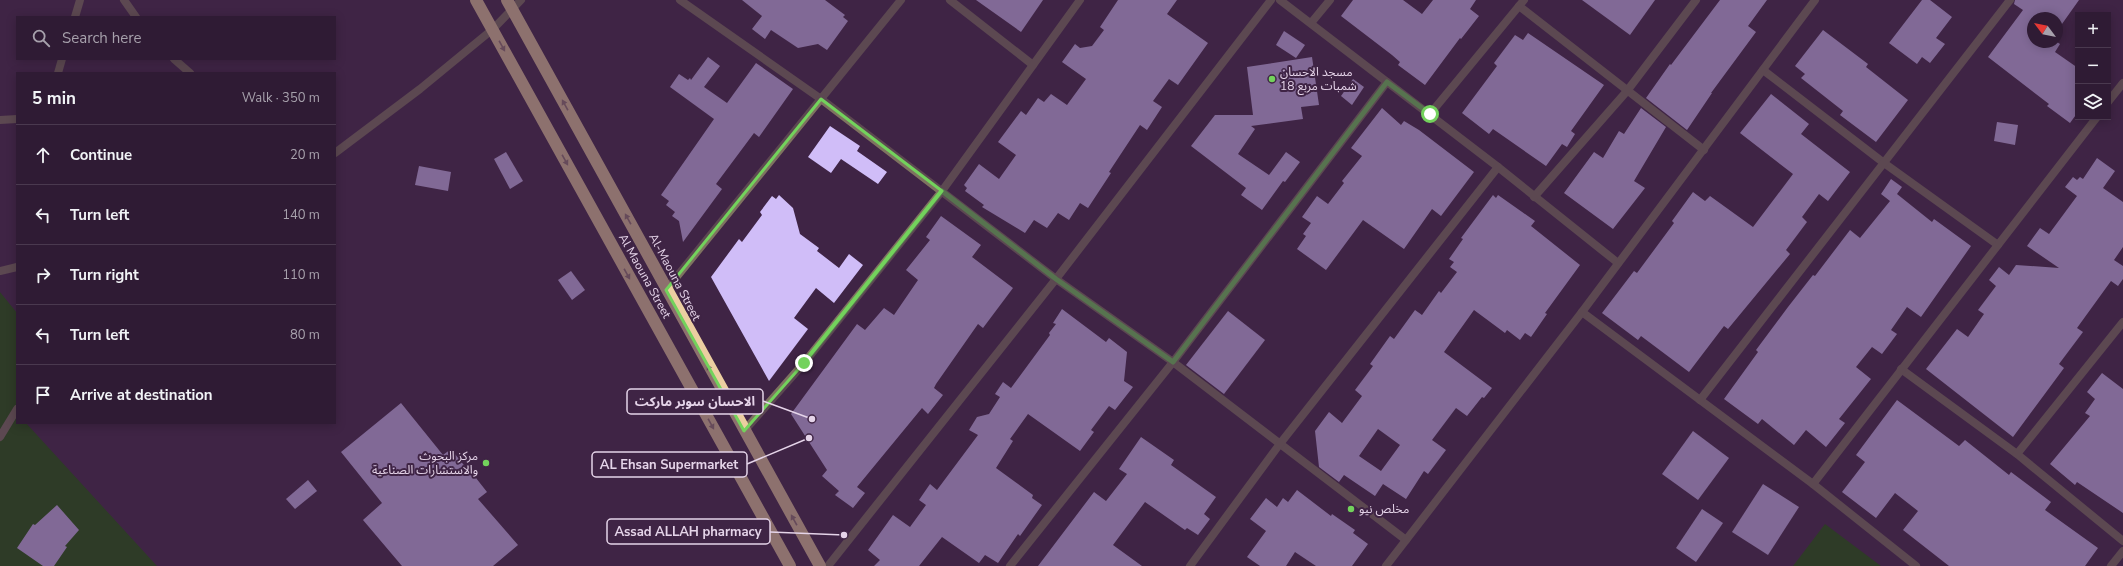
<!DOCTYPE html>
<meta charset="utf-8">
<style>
:root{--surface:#2f1b34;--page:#3b2840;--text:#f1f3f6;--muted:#a7a1ac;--line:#4a394f}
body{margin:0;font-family:"Nunito Sans","Noto Sans Arabic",sans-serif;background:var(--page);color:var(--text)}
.controls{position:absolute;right:12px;top:12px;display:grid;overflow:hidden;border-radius:0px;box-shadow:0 2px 10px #0003}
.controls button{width:36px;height:36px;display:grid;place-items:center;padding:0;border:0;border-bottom:1px solid var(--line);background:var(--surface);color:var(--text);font:20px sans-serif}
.compass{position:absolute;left:2027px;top:12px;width:36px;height:36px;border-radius:50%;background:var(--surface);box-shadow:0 2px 10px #0003;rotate:302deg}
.stop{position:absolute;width:12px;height:12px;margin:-9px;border:3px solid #73d25c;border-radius:50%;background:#fff}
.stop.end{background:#73d25c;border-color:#fff;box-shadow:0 1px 4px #0008}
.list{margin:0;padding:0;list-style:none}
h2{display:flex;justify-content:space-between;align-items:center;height:52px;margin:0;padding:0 16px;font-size:17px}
h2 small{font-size:13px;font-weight:400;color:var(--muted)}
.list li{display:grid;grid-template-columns:26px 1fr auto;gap:12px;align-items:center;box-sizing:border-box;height:60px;padding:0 16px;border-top:1px solid var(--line)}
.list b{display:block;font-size:15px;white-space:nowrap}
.list em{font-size:13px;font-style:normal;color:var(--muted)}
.icon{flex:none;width:22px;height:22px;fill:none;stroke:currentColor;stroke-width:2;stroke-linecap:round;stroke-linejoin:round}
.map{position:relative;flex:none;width:2123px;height:566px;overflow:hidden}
.search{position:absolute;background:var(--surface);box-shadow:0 2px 10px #0003;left:16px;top:16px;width:320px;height:44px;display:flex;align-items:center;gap:10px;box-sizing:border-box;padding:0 14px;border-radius:0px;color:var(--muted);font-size:15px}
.panel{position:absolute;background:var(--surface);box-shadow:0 2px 10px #0003;left:16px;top:72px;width:320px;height:352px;border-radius:0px}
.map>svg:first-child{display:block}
</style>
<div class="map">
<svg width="2123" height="566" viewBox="0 0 2123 566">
<rect width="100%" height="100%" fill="#3f2445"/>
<g fill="#195703">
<polygon points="0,292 17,313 17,423 26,423 157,566 0,566"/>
<polygon points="1825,524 1881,566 1793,566"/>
</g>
<g fill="#d0bdf8" fill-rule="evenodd">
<polygon points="742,0 825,0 845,15 843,17 848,21 827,50 818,44 798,48 771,30 765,39 752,29 762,16"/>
<polygon points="976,0 1043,0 1021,32"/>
<polygon points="1118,0 1177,0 1167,14 1208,43 1178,85 1169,79 1153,101 1162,107 1147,130 1140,125 1109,172 1111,173 1088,208 1080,203 1069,220 1058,213 1047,228 1034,220 1025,233 982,207 984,205 965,191 967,188 964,185 979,164 999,179 1016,155 998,142 1021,111 1026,115 1038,98 1044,102 1051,94 1067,105 1086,79 1062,62 1075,44 1080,48 1092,46 1104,30 1100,27"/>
<polygon points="1353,0 1403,0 1422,14 1433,0 1476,0 1470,9 1479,16 1461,39 1460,38 1425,85 1398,65 1400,62 1392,55 1341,16"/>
<polygon points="1582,0 1655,0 1630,35"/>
<polygon points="1720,0 1767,0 1748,26 1756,32 1711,93 1712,93 1687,130 1646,98 1670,64 1671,65"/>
<polygon points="1922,0 1930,0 1952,17 1936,38 1945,44 1930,63 1922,57 1917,64 1889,43"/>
<polygon points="2015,0 2079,0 2057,31 2057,18 2033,18 2033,42 2057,42 2060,44 2055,52 2078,68 2078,112 2070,123 2047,106 2049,104 1988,57 2023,10 2014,4"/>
<polygon points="1823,30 1868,64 1866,67 1908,100 1876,142 1840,115 1843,111 1801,78 1805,74 1795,66"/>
<polygon points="1284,31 1305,45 1296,58 1276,45"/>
<polygon points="1528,33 1604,85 1571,131 1575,134 1567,147 1562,144 1546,166 1493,129 1489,134 1462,113 1497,66 1494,63 1515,35 1523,40"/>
<polygon points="708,57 720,66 704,87 727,103 756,63 793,89 759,137 754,133 716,184 722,189 683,242 679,221 672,216 675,212 666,205 669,201 661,195 714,119 670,87 679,74 688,80 690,78 691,80"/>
<polygon points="1312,57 1319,105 1301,107 1303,119 1251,126 1255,129 1238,154 1269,175 1286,152 1300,162 1285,182 1283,181 1262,210 1241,195 1246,188 1191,146 1215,115 1253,115 1247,67"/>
<polygon points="1353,79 1364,87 1352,105 1341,96"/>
<polygon points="1771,94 1809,124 1801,134 1850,172 1828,201 1819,194 1802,217 1807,222 1786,250 1790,254 1728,329 1724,326 1689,372 1641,336 1638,340 1602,313 1634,271 1637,273 1674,223 1672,221 1693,192 1705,201 1710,196 1753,227 1793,174 1740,133"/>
<polygon points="1382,108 1401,125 1404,121 1419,130 1474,172 1441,216 1432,209 1404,249 1363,220 1326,270 1297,249 1306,236 1303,234 1311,223 1302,217 1317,196 1328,204 1344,183 1342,181 1362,156 1351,148"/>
<polygon points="1641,108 1666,127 1634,181 1645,188 1613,229 1564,193 1594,152 1603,158 1619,131 1624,134"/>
<polygon points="1997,122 2018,125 2015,145 1994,141"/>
<polygon points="830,126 860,146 857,151 887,172 878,184 841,159 831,173 808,157"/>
<polygon points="506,152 523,181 510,189 494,159"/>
<polygon points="2097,158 2115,171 2103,188 2123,202 2123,247 2114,260 2123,266 2123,279 2118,286 2111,281 2077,328 2083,332 2059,364 2064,368 2013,437 1926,369 1957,329 1968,337 1984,314 1978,310 1996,286 1989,280 1999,267 2009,275 2016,265 2059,268 2027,246 2040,228 2049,234 2077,196 2065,187 2073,177 2077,180 2080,177 2083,179"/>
<polygon points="419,166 451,172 448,191 415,185"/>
<polygon points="1891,179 1902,187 1897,194 1932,222 1934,219 1971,246 1921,317 1907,307 1891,330 1897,334 1882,354 1872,347 1856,367 1871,379 1839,419 1845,423 1826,447 1806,430 1794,445 1762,419 1758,424 1724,399 1758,352 1756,350 1788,307 1813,275 1815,276 1850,230 1860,238 1890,201 1881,194"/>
<polygon points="779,195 793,208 800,234 819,248 817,251 839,268 849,254 863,265 834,303 816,288 794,318 808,329 769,381 711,277 739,239 742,242 762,215 760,212 772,196 776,199"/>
<path d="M1493,195L1496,198L1498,195L1535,221L1531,226L1580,265L1545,313L1547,314L1531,337L1525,333L1520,340L1507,330L1505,333L1474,310L1444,352L1492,388L1484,398L1482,397L1467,416L1456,408L1432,440L1446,450L1428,474L1424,471L1406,499L1383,484L1375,496L1344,475L1339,482L1319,467L1315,431L1329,412L1342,423L1362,396L1355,390L1373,366L1370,364L1390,336L1394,339L1415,310L1422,315L1439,291L1441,293L1457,272L1450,267L1454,262L1449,259L1463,239L1461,238ZM1378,429L1400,445L1381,471L1359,456Z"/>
<polygon points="941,216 981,245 972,257 1013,288 983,328 978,324 936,384 934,388 943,395 928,414 922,408 857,487 865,493 853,508 835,495 839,491 822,476 827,470 791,414 857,324 865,330 884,308 894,315 918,280 906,270 930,240 926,237"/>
<polygon points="571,271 585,290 572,300 558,280"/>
<polygon points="1062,309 1106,342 1109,338 1127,352 1124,381 1133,387 1115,410 1109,406 1091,430 1094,432 1080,451 1028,414 1010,439 1013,441 996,468 1033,495 1032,498 1042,505 1020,536 1018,534 998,563 985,555 979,563 942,537 919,566 874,566 880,560 868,550 893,515 910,527 926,505 919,500 930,484 937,490 978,435 969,430 977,417 989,414 1000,397 995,394 1003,382 1011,388 1050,335 1049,333 1056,324 1053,323"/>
<polygon points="1228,311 1265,340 1224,394 1186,365"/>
<polygon points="2102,373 2123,389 2123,513 2077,482 2075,485 2050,464 2090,416 2085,413 2095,399 2087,392"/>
<polygon points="1897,400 1959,446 1965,440 2009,475 2011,472 2051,502 2045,510 2098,548 2085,566 1949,566 1903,530 1918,511 1895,493 1876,518 1842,492 1865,462 1856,455"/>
<polygon points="401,403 443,455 451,449 475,479 476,478 487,492 478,499 518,545 493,566 402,566 363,520 382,503 341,452"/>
<polygon points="1693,431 1729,458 1698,500 1662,474"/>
<polygon points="1141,437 1174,460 1171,465 1216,497 1204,514 1210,519 1198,535 1187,528 1185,530 1145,502 1113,545 1142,566 1038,566 1094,492 1106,501 1127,474 1119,469"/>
<polygon points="308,480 317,491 295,509 286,499"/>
<polygon points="1763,484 1799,507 1768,555 1732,532"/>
<polygon points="1297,490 1331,516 1332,514 1355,530 1353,533 1368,544 1352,566 1316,566 1295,552 1286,566 1260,566 1247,557 1266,531 1250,519 1266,498 1277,507 1283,498 1288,502"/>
<polygon points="57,505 79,530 65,546 67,547 54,566 43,566 17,548 33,524 35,525"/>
<polygon points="1702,509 1723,523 1696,562 1676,548"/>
</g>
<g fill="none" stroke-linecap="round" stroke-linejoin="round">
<g stroke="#7e7360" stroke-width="8">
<polyline points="124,0 136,17"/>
<polyline points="680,0 821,99 1056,279 1173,362 1406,540"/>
<polyline points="950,0 1033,65"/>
<polyline points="1280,0 1498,167 1618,263"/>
<polyline points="1519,6 1704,150"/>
<polyline points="75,17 80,0"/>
<polyline points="1311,23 1330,0"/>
<polyline points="174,59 190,73"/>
<polyline points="1763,70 1884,163 1998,245"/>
<polyline points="58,73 62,59"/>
<polyline points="2108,102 2123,83"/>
<polyline points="1430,114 1524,0"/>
<polyline points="0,120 17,119"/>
<polyline points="335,153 420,89 493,29 521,0"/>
<polyline points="1534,197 1627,91 1696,0"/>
<polyline points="0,271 17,267"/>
<polyline points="666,290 901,0"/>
<polyline points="1582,312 1813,484 1916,566"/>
<polyline points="1901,369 2017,454 2123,541"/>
<polyline points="1700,400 2010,0"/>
<polyline points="744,431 804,363 942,191 1080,0"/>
<polyline points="0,437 17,409"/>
<polyline points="2017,454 2123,322"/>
<polyline points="1813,484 2097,117"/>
<polyline points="828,566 1056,279 1271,0"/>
<polyline points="1010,566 1173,362 1387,82"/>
<polyline points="1190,566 1279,445 1498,167"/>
<polyline points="1386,566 1582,312 1815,0"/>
<polyline points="2111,566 2123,551"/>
</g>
<g stroke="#ebcea1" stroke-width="12">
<polyline points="476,0 790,566"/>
<polyline points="507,0 820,566"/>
</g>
</g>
<defs><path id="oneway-solid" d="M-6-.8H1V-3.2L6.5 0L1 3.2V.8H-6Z"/></defs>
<g fill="#957973">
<use href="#oneway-solid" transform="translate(502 46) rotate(61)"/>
<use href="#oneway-solid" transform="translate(565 105) rotate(-119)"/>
<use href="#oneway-solid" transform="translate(565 160) rotate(61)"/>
<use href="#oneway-solid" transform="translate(628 219) rotate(-119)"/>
<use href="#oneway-solid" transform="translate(627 274) rotate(61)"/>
<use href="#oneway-solid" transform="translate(710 370) rotate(-119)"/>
<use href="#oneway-solid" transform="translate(711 424) rotate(61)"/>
<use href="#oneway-solid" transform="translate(794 520) rotate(-119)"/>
</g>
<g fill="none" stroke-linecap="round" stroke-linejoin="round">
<polyline stroke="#73d25c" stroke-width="5" points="804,363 942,191 1056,279 1173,362 1387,82 1430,114"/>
</g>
<path d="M0 0H2123V566H0ZM821,99L942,191L804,363L744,431L666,290Z" fill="#3f2445" fill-opacity=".55" fill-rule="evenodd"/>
<path fill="none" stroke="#73d25c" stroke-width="3" stroke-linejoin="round" d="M821,99L942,191L804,363L744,431L666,290Z"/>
<g fill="#73d25c" stroke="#3f2445" stroke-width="1.5">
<circle cx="1272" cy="79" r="4"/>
<circle cx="486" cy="463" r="4"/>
<circle cx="1351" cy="509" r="4"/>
</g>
<g text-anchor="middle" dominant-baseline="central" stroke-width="4" stroke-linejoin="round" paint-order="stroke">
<g font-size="12" fill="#e5d4e9" stroke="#3f2445" text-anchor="start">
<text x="1280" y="72">مسجد الاحسان<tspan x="1280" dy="14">شمبات مربع 18</tspan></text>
<text x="478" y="456" text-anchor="end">مركز البحوث<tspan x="478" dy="14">والاستشارات الصناعية</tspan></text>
<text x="1359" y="509">مخلص نيو</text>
</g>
<g font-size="12" fill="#e5d4e9" stroke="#3f2445">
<text transform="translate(645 276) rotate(61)">Al Maouna Street</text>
<text transform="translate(675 277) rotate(62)">Al-Maouna Street</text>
</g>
</g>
<path fill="none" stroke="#e5d4e9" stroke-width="1.5" d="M812 419L763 401M809 438L747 464M844 535L770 532"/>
<g fill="#e5d4e9" stroke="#3f2445" stroke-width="1.5">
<circle cx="812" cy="419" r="4"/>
<circle cx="809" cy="438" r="4"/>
<circle cx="844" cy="535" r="4"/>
</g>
<g fill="#3f2445" stroke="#e5d4e9" stroke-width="1.5">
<rect x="627" y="389" width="136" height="25" rx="4"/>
<rect x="592" y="452" width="155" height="25" rx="4"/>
<rect x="607" y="519" width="163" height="25" rx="4"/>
</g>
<g font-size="13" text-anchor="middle" font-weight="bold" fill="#e5d4e9">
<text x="695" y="406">الاحسان سوبر ماركت</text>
<text x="669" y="469">AL Ehsan Supermarket</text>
<text x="688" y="536">Assad ALLAH pharmacy</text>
</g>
</svg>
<div class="controls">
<button>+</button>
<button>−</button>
<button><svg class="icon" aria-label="layers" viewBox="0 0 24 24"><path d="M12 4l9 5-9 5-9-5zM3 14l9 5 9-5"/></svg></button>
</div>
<svg class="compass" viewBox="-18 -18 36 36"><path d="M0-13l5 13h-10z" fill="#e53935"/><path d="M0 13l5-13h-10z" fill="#a7a1ac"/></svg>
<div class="stop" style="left:1430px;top:114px"></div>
<div class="stop end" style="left:804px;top:363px"></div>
<div class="search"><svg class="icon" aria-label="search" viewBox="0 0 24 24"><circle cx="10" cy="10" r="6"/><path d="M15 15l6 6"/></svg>Search here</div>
<section class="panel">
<h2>5 min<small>Walk · 350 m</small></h2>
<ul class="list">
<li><svg class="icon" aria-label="ahead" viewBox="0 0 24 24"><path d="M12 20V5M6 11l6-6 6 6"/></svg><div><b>Continue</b></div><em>20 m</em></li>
<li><svg class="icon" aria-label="left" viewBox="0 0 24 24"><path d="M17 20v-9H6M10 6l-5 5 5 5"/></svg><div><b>Turn left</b></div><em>140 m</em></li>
<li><svg class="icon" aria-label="right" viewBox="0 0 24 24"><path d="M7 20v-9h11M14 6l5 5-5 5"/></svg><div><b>Turn right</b></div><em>110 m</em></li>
<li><svg class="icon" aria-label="left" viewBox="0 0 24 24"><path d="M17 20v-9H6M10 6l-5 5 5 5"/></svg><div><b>Turn left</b></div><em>80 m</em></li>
<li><svg class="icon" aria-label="arrive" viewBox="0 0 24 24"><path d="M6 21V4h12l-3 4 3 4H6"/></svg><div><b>Arrive at destination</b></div></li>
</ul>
</section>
</div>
